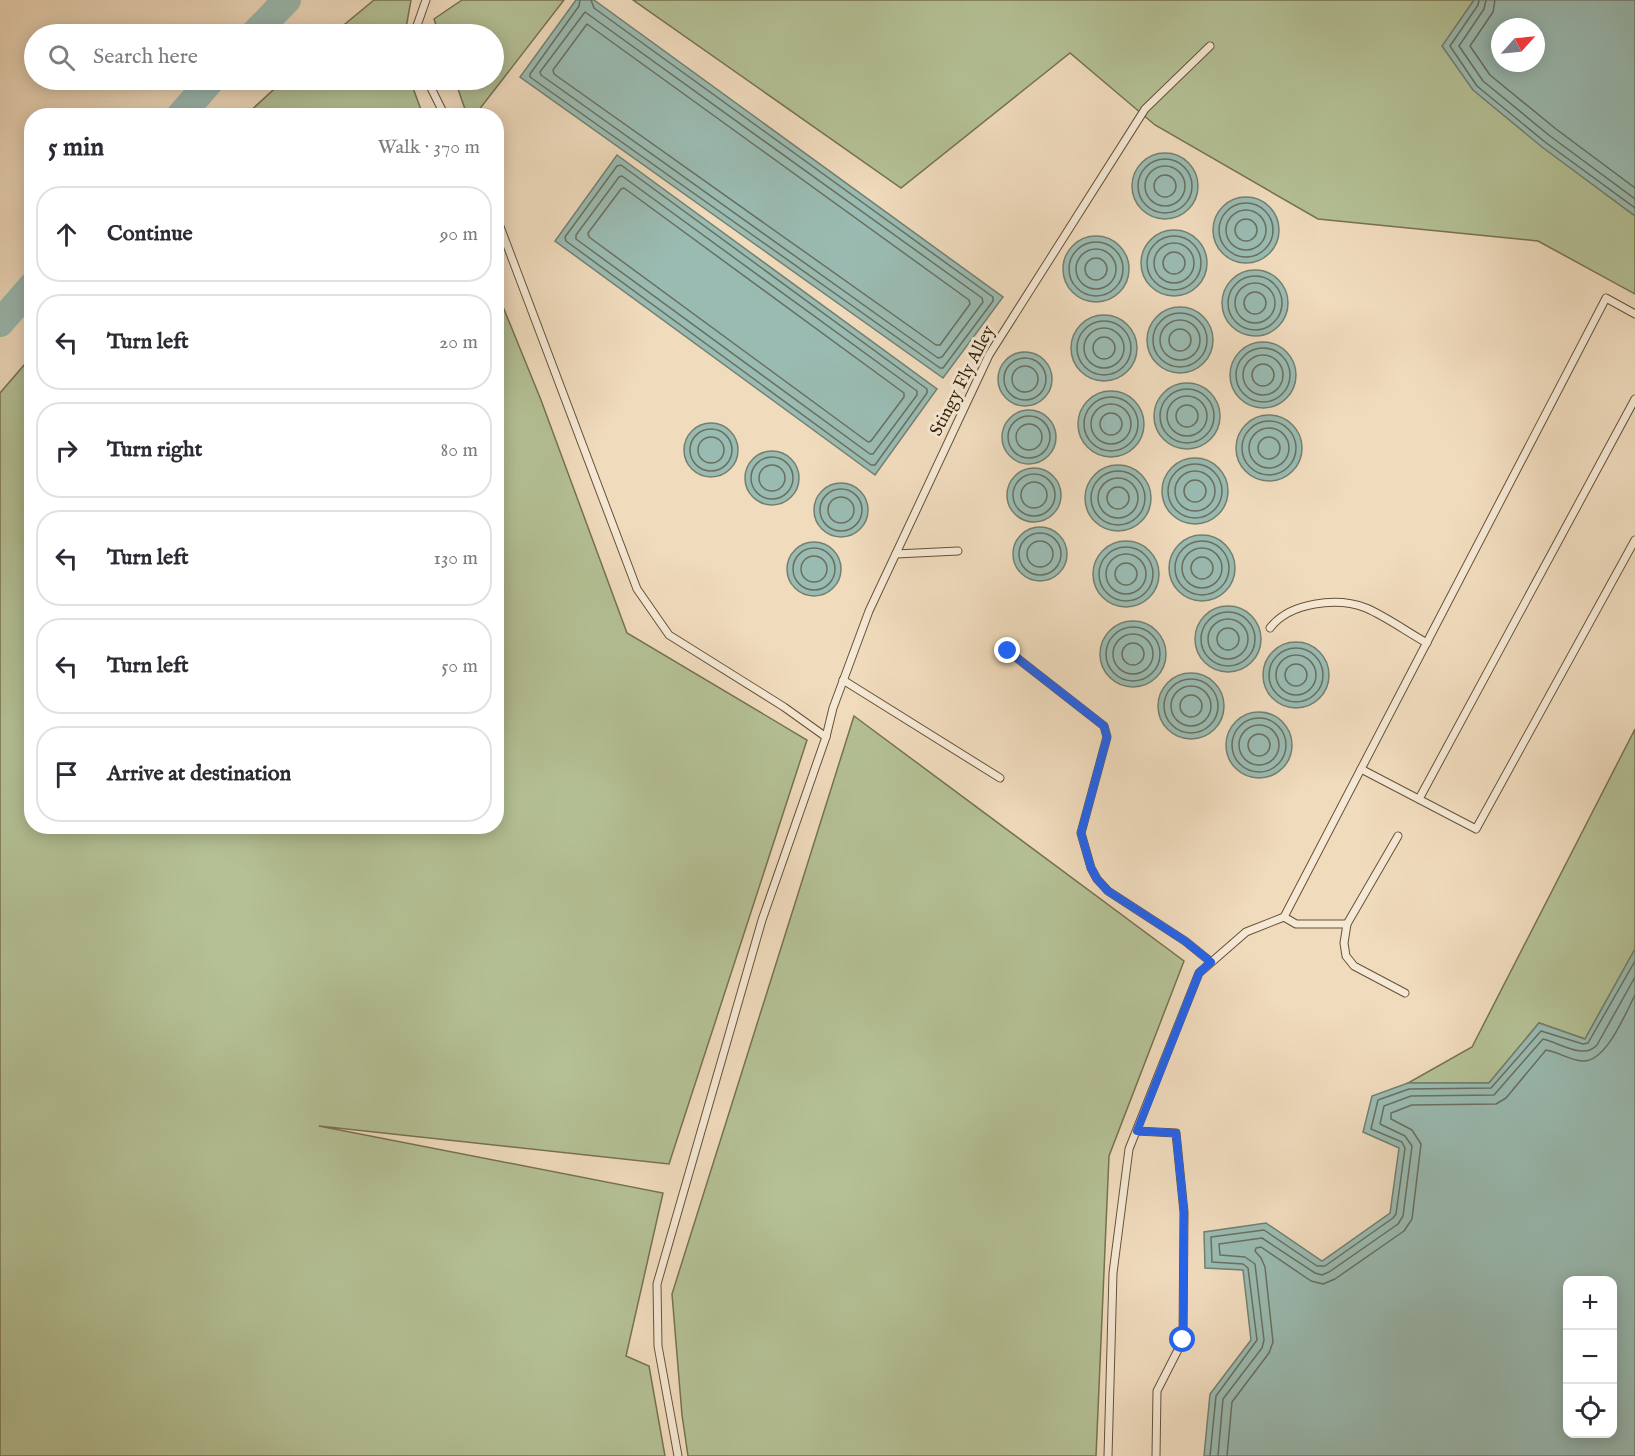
<!DOCTYPE html>
<meta charset="utf-8">
<style>
:root{--surface:#fff;--page:#f7f7f7;--text:#2b2b33;--muted:#7c7c81;--line:#e1e1e2}
body{margin:0;font-family:"IM FELL English",serif;background:var(--page);color:var(--text)}
.controls{position:absolute;right:18px;bottom:18px;display:grid;overflow:hidden;border-radius:12px;box-shadow:0 3px 15px #0003}
.controls button{width:54px;height:54px;display:grid;place-items:center;padding:0;border:0;border-bottom:2px solid var(--line);background:var(--surface);color:var(--text);font:30px sans-serif}
.compass{position:absolute;left:1491px;top:18px;width:54px;height:54px;border-radius:50%;background:var(--surface);box-shadow:0 3px 15px #0003;rotate:63deg}
.stop{position:absolute;width:18px;height:18px;margin:-14px;border:4px solid #2563eb;border-radius:50%;background:#fff}
.stop.end{background:#2563eb;border-color:#fff;box-shadow:0 2px 6px #0008}
.list{margin:0;padding:0;list-style:none}
h2{display:flex;justify-content:space-between;align-items:center;height:78px;margin:0;padding:0 24px;font-size:26px}
h2 small{font-size:20px;font-weight:400;color:var(--muted)}
.list li{display:grid;grid-template-columns:39px 1fr auto;gap:18px;align-items:center;box-sizing:border-box;height:96px;margin:0 12px 12px;padding:0 12px;border:2px solid var(--line);border-radius:24px}
.list b{display:block;font-size:22px;white-space:nowrap}
.list em{font-size:20px;font-style:normal;color:var(--muted)}
.icon{flex:none;width:33px;height:33px;fill:none;stroke:currentColor;stroke-width:2;stroke-linecap:round;stroke-linejoin:round}
.map{position:relative;flex:none;width:1635px;height:1456px;overflow:hidden}
.search{position:absolute;background:var(--surface);box-shadow:0 3px 15px #0003;left:24px;top:24px;width:480px;height:66px;display:flex;align-items:center;gap:15px;box-sizing:border-box;padding:0 21px;border-radius:33px;color:var(--muted);font-size:22px}
.panel{position:absolute;background:var(--surface);box-shadow:0 3px 15px #0003;left:24px;top:108px;width:480px;height:726px;border-radius:24px}
.map>svg:first-child{display:block}
</style>
<div class="map">
<svg width="1635" height="1456" viewBox="0 0 1635 1456">
<rect width="100%" height="100%" fill="#f0dbbd"/>
<filter id="stains"><feTurbulence type="fractalNoise" baseFrequency=".00333" numOctaves="4"/><feColorMatrix values="0 0 0 0 .2 0 0 0 0 .09 0 0 0 0 .02 0 0 0 .5 -.17"/></filter>
<radialGradient id="worn" r=".72"><stop offset=".6" stop-color="#630" stop-opacity="0"/><stop offset="1" stop-color="#630" stop-opacity=".3"/></radialGradient>
<g fill="#b4c195" stroke="#767250" stroke-width="1.5">
<polygon points="374,0 411,0 405,34 333,34"/>
<polygon points="462,0 564,0 475,115 467,115 455,80 494,80 494,34 439,34 434,19"/>
<polygon points="633,0 1474,0 1443,46 1635,215 1635,294 1538,241 1318,219 1155,125 1070,53 901,188"/>
<polygon points="284,80 410,80 423,115 246,115"/>
<polygon points="497,292 541,400 627,633 807,740 669,1164 319,1126 663,1193 626,1356 649,1366 665,1456 0,1456 0,393 31,357 32,826 496,826"/>
<polygon points="854,716 1184,961 1109,1156 1096,1456 688,1456 682,1415 672,1294"/>
<polygon points="1635,729 1635,949 1585,1039 1539,1023 1489,1083 1408,1083 1472,1047"/>
</g>
<g fill="#9abbb2" stroke="#737f70" stroke-width="1.5" fill-rule="evenodd">
<polygon points="576,0 594,0 1003,297 943,378 520,77"/>
<path d="M1474,0H1635V216L1542,147L1473,90L1442,46ZM1500,27H1536V63H1500Z"/>
<circle cx="1165" cy="186" r="33"/>
<polygon points="617,155 937,389 875,475 555,241"/>
<circle cx="1246" cy="230" r="33"/>
<circle cx="1174" cy="263" r="33"/>
<circle cx="1096" cy="269" r="33"/>
<circle cx="1255" cy="303" r="33"/>
<circle cx="1180" cy="340" r="33"/>
<circle cx="1104" cy="348" r="33"/>
<circle cx="1263" cy="375" r="33"/>
<circle cx="1025" cy="379" r="27"/>
<circle cx="1187" cy="416" r="33"/>
<circle cx="1111" cy="424" r="33"/>
<circle cx="1029" cy="437" r="27"/>
<circle cx="1269" cy="448" r="33"/>
<circle cx="711" cy="450" r="27"/>
<circle cx="772" cy="478" r="27"/>
<circle cx="1195" cy="491" r="33"/>
<circle cx="1118" cy="498" r="33"/>
<circle cx="1034" cy="495" r="27"/>
<circle cx="841" cy="510" r="27"/>
<circle cx="1040" cy="554" r="27"/>
<circle cx="1202" cy="568" r="33"/>
<circle cx="1126" cy="574" r="33"/>
<circle cx="814" cy="569" r="27"/>
<circle cx="1228" cy="639" r="33"/>
<circle cx="1133" cy="654" r="33"/>
<circle cx="1296" cy="675" r="33"/>
<circle cx="1191" cy="706" r="33"/>
<circle cx="1259" cy="745" r="33"/>
<path d="M1635,949V1456H1204L1210,1394L1251,1340L1243,1270L1205,1268L1204,1232L1266,1223L1322,1261L1390,1213L1399,1148L1363,1132L1372,1096L1408,1083H1489L1539,1023L1585,1039ZM1568,1280H1612V1434H1568Z"/>
</g>
<g fill="none" stroke-linecap="round" stroke-linejoin="round">
<g stroke="#69705f" stroke-width="1.5">
<polyline points="580,0 579,6 530,74 530,77 940,368 943,368 993,301 993,297 594,8 591,0"/>
<polyline points="1479,0 1478,5 1450,46 1477,86 1545,142 1635,208"/>
<polyline points="1486,0 1484,9 1459,46 1483,81 1550,136 1635,199"/>
<polyline points="1495,0 1493,12 1470,46 1490,75 1556,129 1635,188"/>
<polygon points="585,12 982,298 983,302 942,357 938,358 541,75 540,72"/>
<polygon points="587,24 969,300 970,304 940,345 936,345 554,74 553,70"/>
<circle cx="1165" cy="186" r="27"/>
<polygon points="621,165 927,389 927,393 875,465 871,465 566,241 565,237 617,166"/>
<circle cx="1165" cy="186" r="20"/>
<circle cx="1165" cy="186" r="11"/>
<polygon points="622,176 917,391 917,395 873,454 870,454 576,239 576,235 619,177"/>
<polygon points="624,188 904,393 904,397 871,441 868,442 589,237 588,233 621,189"/>
<circle cx="1246" cy="230" r="27"/>
<circle cx="1246" cy="230" r="20"/>
<circle cx="1246" cy="230" r="11"/>
<circle cx="1174" cy="263" r="27"/>
<circle cx="1096" cy="269" r="27"/>
<circle cx="1174" cy="263" r="20"/>
<circle cx="1096" cy="269" r="20"/>
<circle cx="1174" cy="263" r="11"/>
<circle cx="1096" cy="269" r="11"/>
<circle cx="1255" cy="303" r="27"/>
<circle cx="1255" cy="303" r="20"/>
<circle cx="1255" cy="303" r="11"/>
<circle cx="1180" cy="340" r="27"/>
<circle cx="1180" cy="340" r="20"/>
<circle cx="1104" cy="348" r="27"/>
<circle cx="1104" cy="348" r="20"/>
<circle cx="1180" cy="340" r="11"/>
<circle cx="1104" cy="348" r="11"/>
<circle cx="1263" cy="375" r="27"/>
<circle cx="1263" cy="375" r="20"/>
<circle cx="1025" cy="379" r="21"/>
<circle cx="1263" cy="375" r="11"/>
<circle cx="1025" cy="379" r="13"/>
<circle cx="1187" cy="416" r="27"/>
<circle cx="1187" cy="416" r="20"/>
<circle cx="1111" cy="424" r="27"/>
<circle cx="1111" cy="424" r="20"/>
<circle cx="1187" cy="416" r="11"/>
<circle cx="1111" cy="424" r="11"/>
<circle cx="1029" cy="437" r="21"/>
<circle cx="1269" cy="448" r="27"/>
<circle cx="1029" cy="437" r="13"/>
<circle cx="1269" cy="448" r="20"/>
<circle cx="711" cy="450" r="21"/>
<circle cx="711" cy="450" r="13"/>
<circle cx="1269" cy="448" r="11"/>
<circle cx="772" cy="478" r="21"/>
<circle cx="1195" cy="491" r="27"/>
<circle cx="772" cy="478" r="13"/>
<circle cx="1118" cy="498" r="27"/>
<circle cx="1195" cy="491" r="20"/>
<circle cx="1034" cy="495" r="21"/>
<circle cx="1118" cy="498" r="20"/>
<circle cx="1195" cy="491" r="11"/>
<circle cx="1034" cy="495" r="13"/>
<circle cx="1118" cy="498" r="11"/>
<circle cx="841" cy="510" r="21"/>
<circle cx="841" cy="510" r="13"/>
<circle cx="1040" cy="554" r="21"/>
<circle cx="1202" cy="568" r="27"/>
<circle cx="1040" cy="554" r="13"/>
<circle cx="1126" cy="574" r="27"/>
<circle cx="814" cy="569" r="21"/>
<circle cx="1202" cy="568" r="20"/>
<circle cx="1126" cy="574" r="20"/>
<circle cx="814" cy="569" r="13"/>
<circle cx="1202" cy="568" r="11"/>
<circle cx="1126" cy="574" r="11"/>
<circle cx="1228" cy="639" r="27"/>
<circle cx="1228" cy="639" r="20"/>
<circle cx="1133" cy="654" r="27"/>
<circle cx="1228" cy="639" r="11"/>
<circle cx="1133" cy="654" r="20"/>
<circle cx="1133" cy="654" r="11"/>
<circle cx="1296" cy="675" r="27"/>
<circle cx="1296" cy="675" r="20"/>
<circle cx="1296" cy="675" r="11"/>
<circle cx="1191" cy="706" r="27"/>
<circle cx="1191" cy="706" r="20"/>
<circle cx="1191" cy="706" r="11"/>
<circle cx="1259" cy="745" r="27"/>
<circle cx="1259" cy="745" r="20"/>
<circle cx="1259" cy="745" r="11"/>
<polyline points="1210,1456 1216,1396 1257,1340 1248,1268 1243,1264 1212,1262 1211,1237 1264,1230 1317,1266 1325,1266 1393,1218 1396,1214 1405,1148 1402,1142 1371,1129 1378,1100 1409,1089 1491,1088 1541,1031 1583,1044 1588,1043 1635,961"/>
<path d="M1218,1456L1223,1399L1262,1348L1264,1340L1255,1264L1245,1257L1220,1255L1219,1244L1262,1238L1315,1273L1322,1275L1329,1272L1398,1224L1403,1216L1412,1146L1405,1136L1380,1124L1384,1106L1411,1096L1494,1095L1543,1039C1560,1043 1584,1060 1597,1045L1635,977"/>
<path d="M1227,1456L1232,1402L1269,1353L1273,1342L1265,1267L1261,1258L1255,1251L1256,1248L1261,1247L1311,1281L1323,1284L1335,1279L1404,1231L1412,1219L1421,1144L1412,1130L1391,1119V1113L1412,1105L1496,1104L1506,1098L1546,1050C1558,1052 1570,1060 1582,1061C1606,1063 1625,1014 1635,995"/>
</g>
<g stroke="#9abbb2" stroke-width="28">
<polyline points="254,34 287,0"/>
<polyline points="180,116 211,80"/>
<polyline points="0,323 32,286"/>
</g>
<defs>
<g id="lane">
<polyline points="414,34 426,0"/>
<polyline points="427,80 445,116"/>
<polyline points="496,216 637,589 669,635 784,707 826,737"/>
<polyline points="896,554 958,551"/>
<path d="M1270,628C1290,602 1337,597 1366,608C1387,617 1407,632 1427,643"/>
<polyline points="1008,651 1104,726 1107,737 1081,833 1091,868 1097,879 1108,891 1185,941 1211,962"/>
<polyline points="843,680 1000,778"/>
<polyline points="1361,769 1476,829 1635,540"/>
<polyline points="1419,799 1635,399"/>
<polyline points="1398,836 1347,924 1344,943 1346,956 1354,966 1405,993"/>
<polyline points="1284,917 1296,924 1347,924"/>
<polyline points="1137,1131 1176,1133 1184,1212 1183,1340 1157,1391 1156,1456"/>
<polyline points="678,1456 658,1346 657,1284 762,920 826,737 833,708 869,611 989,355 1145,109 1210,46"/>
<polyline points="1108,1456 1113,1273 1129,1149 1199,973 1246,932 1284,917 1606,298 1635,314"/>
</g>
</defs>
<use href="#lane" stroke="#665238" stroke-width="9"/>
<use href="#lane" stroke="#f5e8d4" stroke-width="7"/>
</g>
<g fill="none" stroke-linecap="round" stroke-linejoin="round">
<polyline stroke="#2563eb" stroke-width="8" points="1008,651 1104,726 1107,737 1081,833 1091,868 1097,879 1108,891 1185,941 1211,962 1199,973 1137,1131 1176,1133 1184,1212 1183,1340"/>
</g>
<g text-anchor="middle" dominant-baseline="central" stroke-width="6" stroke-linejoin="round" paint-order="stroke">
<g font-size="18" fill="#38240c" stroke="#f5e8d4">
<text transform="translate(963 381) rotate(-63)">Stingy Fly Alley</text>
</g>
</g>
<rect width="100%" height="100%" filter="url(#stains)"/>
<rect width="100%" height="100%" fill="url(#worn)"/>
</svg>
<div class="controls">
<button>+</button>
<button>−</button>
<button><svg class="icon" aria-label="locate" viewBox="0 0 24 24"><circle cx="12" cy="12" r="6"/><path d="M12 2v4M12 18v4M2 12h4M18 12h4"/></svg></button>
</div>
<svg class="compass" viewBox="-18 -18 36 36"><path d="M0-13l5 13h-10z" fill="#e53935"/><path d="M0 13l5-13h-10z" fill="#7c7c81"/></svg>
<div class="stop" style="left:1183px;top:1340px"></div>
<div class="stop end" style="left:1008px;top:651px"></div>
<div class="search"><svg class="icon" aria-label="search" viewBox="0 0 24 24"><circle cx="10" cy="10" r="6"/><path d="M15 15l6 6"/></svg>Search here</div>
<section class="panel">
<h2>5 min<small>Walk · 370 m</small></h2>
<ul class="list">
<li><svg class="icon" aria-label="ahead" viewBox="0 0 24 24"><path d="M12 20V5M6 11l6-6 6 6"/></svg><div><b>Continue</b></div><em>90 m</em></li>
<li><svg class="icon" aria-label="left" viewBox="0 0 24 24"><path d="M17 20v-9H6M10 6l-5 5 5 5"/></svg><div><b>Turn left</b></div><em>20 m</em></li>
<li><svg class="icon" aria-label="right" viewBox="0 0 24 24"><path d="M7 20v-9h11M14 6l5 5-5 5"/></svg><div><b>Turn right</b></div><em>80 m</em></li>
<li><svg class="icon" aria-label="left" viewBox="0 0 24 24"><path d="M17 20v-9H6M10 6l-5 5 5 5"/></svg><div><b>Turn left</b></div><em>130 m</em></li>
<li><svg class="icon" aria-label="left" viewBox="0 0 24 24"><path d="M17 20v-9H6M10 6l-5 5 5 5"/></svg><div><b>Turn left</b></div><em>50 m</em></li>
<li><svg class="icon" aria-label="arrive" viewBox="0 0 24 24"><path d="M6 21V4h12l-3 4 3 4H6"/></svg><div><b>Arrive at destination</b></div></li>
</ul>
</section>
</div>
